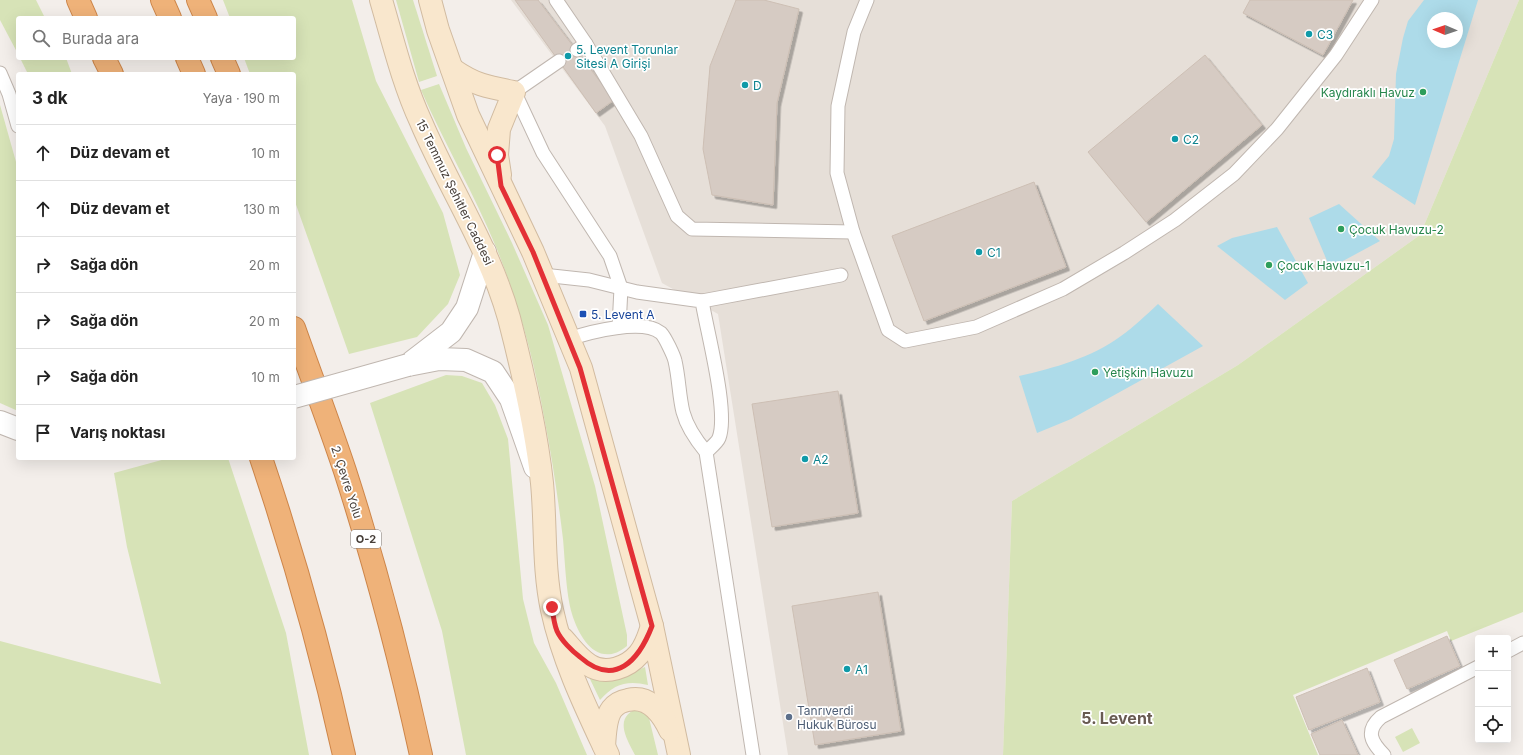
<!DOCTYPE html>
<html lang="tr">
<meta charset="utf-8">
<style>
:root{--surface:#fff;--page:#f6f6f6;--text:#222;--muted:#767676;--line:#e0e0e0}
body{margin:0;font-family:Inter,sans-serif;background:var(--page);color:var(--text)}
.controls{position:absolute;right:12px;bottom:12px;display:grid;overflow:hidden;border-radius:4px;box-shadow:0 4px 16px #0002}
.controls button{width:36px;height:36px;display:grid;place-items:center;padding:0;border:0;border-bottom:1px solid var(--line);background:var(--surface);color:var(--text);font:20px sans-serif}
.compass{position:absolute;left:1427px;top:12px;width:36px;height:36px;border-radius:50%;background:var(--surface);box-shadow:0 4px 16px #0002;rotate:272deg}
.stop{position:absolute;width:12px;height:12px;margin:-9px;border:3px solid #e33036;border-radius:50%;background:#fff}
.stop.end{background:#e33036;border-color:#fff;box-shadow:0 1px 4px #0008}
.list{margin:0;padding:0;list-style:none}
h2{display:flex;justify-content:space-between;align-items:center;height:52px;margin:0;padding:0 16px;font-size:17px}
h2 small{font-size:13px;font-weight:400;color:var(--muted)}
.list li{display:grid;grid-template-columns:26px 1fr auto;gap:12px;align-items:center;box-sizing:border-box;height:56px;padding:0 16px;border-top:1px solid var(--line)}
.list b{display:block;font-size:15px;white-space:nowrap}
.list em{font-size:13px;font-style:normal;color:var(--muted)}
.icon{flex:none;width:22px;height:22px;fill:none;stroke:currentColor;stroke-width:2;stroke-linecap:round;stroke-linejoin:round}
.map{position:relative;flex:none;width:1523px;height:755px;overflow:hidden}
.search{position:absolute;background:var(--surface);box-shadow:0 4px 16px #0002;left:16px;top:16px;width:280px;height:44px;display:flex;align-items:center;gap:10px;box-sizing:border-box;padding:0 14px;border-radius:4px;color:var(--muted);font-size:15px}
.panel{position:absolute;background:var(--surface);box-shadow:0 4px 16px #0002;left:16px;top:72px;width:280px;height:388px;border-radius:4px}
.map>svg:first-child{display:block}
</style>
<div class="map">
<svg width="1523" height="755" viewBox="0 0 1523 755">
<defs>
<filter id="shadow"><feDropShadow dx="3.5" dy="3.5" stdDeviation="0" flood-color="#0004"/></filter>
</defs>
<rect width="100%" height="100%" fill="#f3eeea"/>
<path fill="#e6dfd8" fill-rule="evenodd" d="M511,0H1519L1420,235L1238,365L1012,501L1003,755H788L718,314L662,283L605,126ZM1433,18H1457V42H1433Z"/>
<g fill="#d7e3b7">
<polygon points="0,0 36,0 45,18 18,18 18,54 0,20"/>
<polygon points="223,0 352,0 376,81 443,213 460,275 448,304 417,337 349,354 294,199 294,74 250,74 244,58 294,58 294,18 230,18"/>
<polygon points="396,0 413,0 437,76 419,82"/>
<polygon points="1519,0 1523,0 1523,612 1451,641 1447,631 1293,695 1318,755 1003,755 1012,501 1238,365 1420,235"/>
<polygon points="20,58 66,58 72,74 28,74"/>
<path d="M439,84L466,148L512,243L548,325L595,486L627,635V646C599,669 580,640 572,614C566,594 565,561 563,539C558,498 552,457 544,417C534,359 518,301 496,247C474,193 444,143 421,90Z"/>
<polygon points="0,105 18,169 18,411 0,403"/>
<polygon points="446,375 462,376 482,383 495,405 508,439 523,599 534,643 556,683 587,755 466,755 442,631 370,403"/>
<polygon points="169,458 228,458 286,633 309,755 0,755 0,641 161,684 127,547 114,473"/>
<path d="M645,667L648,685C627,680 614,684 600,700L589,677L616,680Z"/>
<path d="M634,710L642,711L649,718L658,755H635C628,741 614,720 634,710Z"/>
<polygon points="1412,728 1420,743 1403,752 1395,737"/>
</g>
<g fill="#addbe9" fill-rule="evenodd">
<path d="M1424,0H1478L1415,205L1372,177L1389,156L1394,139L1396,74L1403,38L1408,21ZM1433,18H1457V42H1433Z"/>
<polygon points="1339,204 1380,241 1330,268 1309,218"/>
<polygon points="1277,227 1308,283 1285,300 1217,246 1232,238"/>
<path d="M1158,304L1203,346L1071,419L1037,433L1019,376C1054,368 1091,358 1121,336C1134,327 1146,315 1158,304Z"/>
</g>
<g fill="#d6cbc3" stroke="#cdbfb4" filter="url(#shadow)">
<polygon points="515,0 538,0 614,100 596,113"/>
<polygon points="736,0 764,0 799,9 777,103 773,205 712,195 703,149 710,66"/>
<polygon points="1250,0 1353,0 1323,55 1243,13"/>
<polygon points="1205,55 1262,125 1146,222 1088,152"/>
<polygon points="1034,182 1066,267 924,321 892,236"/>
<polygon points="838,391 858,513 772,527 752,404"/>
<polygon points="878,592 901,731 815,745 792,606"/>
<polygon points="1447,636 1460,666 1407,689 1394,660"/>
<polygon points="1367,668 1380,702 1309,730 1296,697"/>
<polygon points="1342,720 1358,755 1320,755 1311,734"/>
</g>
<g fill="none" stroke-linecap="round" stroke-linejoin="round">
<defs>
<g id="lane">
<polyline points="556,0 586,44"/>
<polyline points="867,0 854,32 838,106 837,173 853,232 888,330 905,341 976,327 1063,289 1124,253 1175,220 1234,174 1277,129 1336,55 1372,0"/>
<polyline points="577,50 586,44 641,136 677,216 692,229 853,232"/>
<polyline points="0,73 9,94 18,126"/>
<polyline points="514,91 543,153 610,256 621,288 619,327"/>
<polyline points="514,92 559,61"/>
<path d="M543,275L589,280L637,292L702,301C707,332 729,412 719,438C717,443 710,448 706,452"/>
<polyline points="702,301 841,275"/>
<path d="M569,339C590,332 643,318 661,333C665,337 674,356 675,361C679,378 679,396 683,412C687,427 696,440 706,452L753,755"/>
<polyline points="1508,651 1523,643"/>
<path d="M1384,755C1371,742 1365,731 1381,717L1478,667"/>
</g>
<g id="street">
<polyline points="412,362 451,332 467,308 485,252"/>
<polyline points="408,365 439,359 466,360 493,372 511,399 535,467"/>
<polyline points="0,422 18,429"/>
</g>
<g id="secondary">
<path d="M381,0C393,41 403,83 421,122C449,188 489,247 509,318C523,372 536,427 542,483C546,525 543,568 552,610C563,661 586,708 608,755"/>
<polyline points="430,0 438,30 468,115 533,252 581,368 652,626 679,755"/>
<path d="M452,69C475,85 487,87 514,92L499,129L497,155L500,175"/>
<path d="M563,639C571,648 579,659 589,665C606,676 628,667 639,654C646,646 649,635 652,626"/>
<path d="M604,746C605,735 605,718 612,709C616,704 622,701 628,700C649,695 662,713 670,730"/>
</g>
<g id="highway">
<polyline points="78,0 86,18"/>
<polyline points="162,0 170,18"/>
<polyline points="198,0 206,18"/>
<polyline points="104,58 112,74"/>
<polyline points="187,58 194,74"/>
<polyline points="222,58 229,74"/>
<path d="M294,328C311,376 329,423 345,471C375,564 400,659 421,755"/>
<path d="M261,458C294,556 322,655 344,755"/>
</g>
</defs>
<use href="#lane" stroke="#c0b7b0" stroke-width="15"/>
<use href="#street" stroke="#c0b7b0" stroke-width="24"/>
<use href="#secondary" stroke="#d1bba0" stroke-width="24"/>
<use href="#highway" stroke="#cd8549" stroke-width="24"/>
<use href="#lane" stroke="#fff" stroke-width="13"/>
<use href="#street" stroke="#fff" stroke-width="22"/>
<use href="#secondary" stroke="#f9e7cd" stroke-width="22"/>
<use href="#highway" stroke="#efb279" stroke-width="22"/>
<defs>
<polyline id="street-bridge" points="294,397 408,365"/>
</defs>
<use href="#street-bridge" stroke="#c0b7b0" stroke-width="24" stroke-linecap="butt"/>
<use href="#street-bridge" stroke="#fff" stroke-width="22"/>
</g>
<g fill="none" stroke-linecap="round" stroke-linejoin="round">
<path stroke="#e33036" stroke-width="5" d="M497,155L501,186L533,252L580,368L652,626C639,660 615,688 580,657C572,651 561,640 557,631C554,624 553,615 552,607"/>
</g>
<g fill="#0f9aa8" stroke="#fff" stroke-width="1.5">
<circle cx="1309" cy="34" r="4"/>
<circle cx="568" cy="56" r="4"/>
<circle cx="745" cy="85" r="4"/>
<circle cx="1175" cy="139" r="4"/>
<circle cx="979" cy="252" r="4"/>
<circle cx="805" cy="459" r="4"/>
<circle cx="847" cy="669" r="4"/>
</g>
<g fill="#2e9e5b" stroke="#fff" stroke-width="1.5">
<circle cx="1423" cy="92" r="4"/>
<circle cx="1341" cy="229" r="4"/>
<circle cx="1269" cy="265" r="4"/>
<circle cx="1095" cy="372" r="4"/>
</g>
<rect fill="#1a4fb4" stroke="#fff" stroke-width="1.5" x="579" y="310" width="8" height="8" rx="2"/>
<circle fill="#5c6f8a" stroke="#fff" stroke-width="1.5" cx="789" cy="717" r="4"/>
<g text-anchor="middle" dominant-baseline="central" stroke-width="3.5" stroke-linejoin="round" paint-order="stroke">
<rect fill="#fff" stroke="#7e7874" stroke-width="1" x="351" y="530" width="30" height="18" rx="3"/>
<g font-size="11" font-weight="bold" fill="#463e38">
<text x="366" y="539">O-2</text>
</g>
<g font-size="12" fill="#0d838f" stroke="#fff" text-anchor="start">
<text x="1317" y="34">C3</text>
<text x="576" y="49">5. Levent Torunlar<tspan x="576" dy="14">Sitesi A Girişi</tspan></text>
<text x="753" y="85">D</text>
<text x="1183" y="139">C2</text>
<text x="987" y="252">C1</text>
<text x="813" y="459">A2</text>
<text x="855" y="669">A1</text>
</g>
<g font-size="12" fill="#27864d" stroke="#fff" text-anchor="start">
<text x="1415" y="92" text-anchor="end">Kaydıraklı Havuz</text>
<text x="1349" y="229">Çocuk Havuzu-2</text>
<text x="1277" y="265">Çocuk Havuzu-1</text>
<text x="1103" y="372">Yetişkin Havuzu</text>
</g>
<g font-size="12" fill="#463e38" stroke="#fff">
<text transform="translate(455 192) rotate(64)">15 Temmuz Şehitler Caddesi</text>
<text transform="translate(347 482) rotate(72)">2. Çevre Yolu</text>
</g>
<g font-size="12" fill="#164399" stroke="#fff" text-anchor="start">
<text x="591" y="314">5. Levent A</text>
</g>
<g font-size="12" fill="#4e5e75" stroke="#fff" text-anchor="start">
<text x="797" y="710">Tanrıverdi<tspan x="797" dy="14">Hukuk Bürosu</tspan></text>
</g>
<g font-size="16" font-weight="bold" fill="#685a51" stroke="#fff">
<text x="1117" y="718">5. Levent</text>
</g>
</g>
</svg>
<div class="controls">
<button>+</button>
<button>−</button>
<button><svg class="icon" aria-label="locate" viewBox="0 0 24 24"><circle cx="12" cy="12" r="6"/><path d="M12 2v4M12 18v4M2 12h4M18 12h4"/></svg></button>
</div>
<svg class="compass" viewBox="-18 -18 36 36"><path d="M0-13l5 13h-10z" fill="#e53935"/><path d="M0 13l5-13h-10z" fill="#767676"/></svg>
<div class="stop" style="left:497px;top:155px"></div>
<div class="stop end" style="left:552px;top:607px"></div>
<div class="search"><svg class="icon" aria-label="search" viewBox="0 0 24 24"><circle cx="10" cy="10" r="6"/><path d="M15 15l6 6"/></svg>Burada ara</div>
<section class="panel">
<h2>3 dk<small>Yaya · 190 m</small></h2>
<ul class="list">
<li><svg class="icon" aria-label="ahead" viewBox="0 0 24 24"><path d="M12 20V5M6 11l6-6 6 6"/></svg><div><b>Düz devam et</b></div><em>10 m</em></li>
<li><svg class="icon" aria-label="ahead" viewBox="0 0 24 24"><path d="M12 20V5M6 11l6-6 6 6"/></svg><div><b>Düz devam et</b></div><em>130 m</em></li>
<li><svg class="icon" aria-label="right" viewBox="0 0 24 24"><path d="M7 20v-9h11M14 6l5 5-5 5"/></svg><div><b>Sağa dön</b></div><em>20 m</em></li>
<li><svg class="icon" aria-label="right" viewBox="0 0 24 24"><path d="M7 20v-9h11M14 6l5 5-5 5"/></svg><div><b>Sağa dön</b></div><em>20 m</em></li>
<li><svg class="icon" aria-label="right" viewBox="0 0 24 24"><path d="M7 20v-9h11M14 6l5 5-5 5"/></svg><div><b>Sağa dön</b></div><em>10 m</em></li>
<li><svg class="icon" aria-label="arrive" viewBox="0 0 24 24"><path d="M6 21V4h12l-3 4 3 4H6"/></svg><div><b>Varış noktası</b></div></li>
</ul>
</section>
</div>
